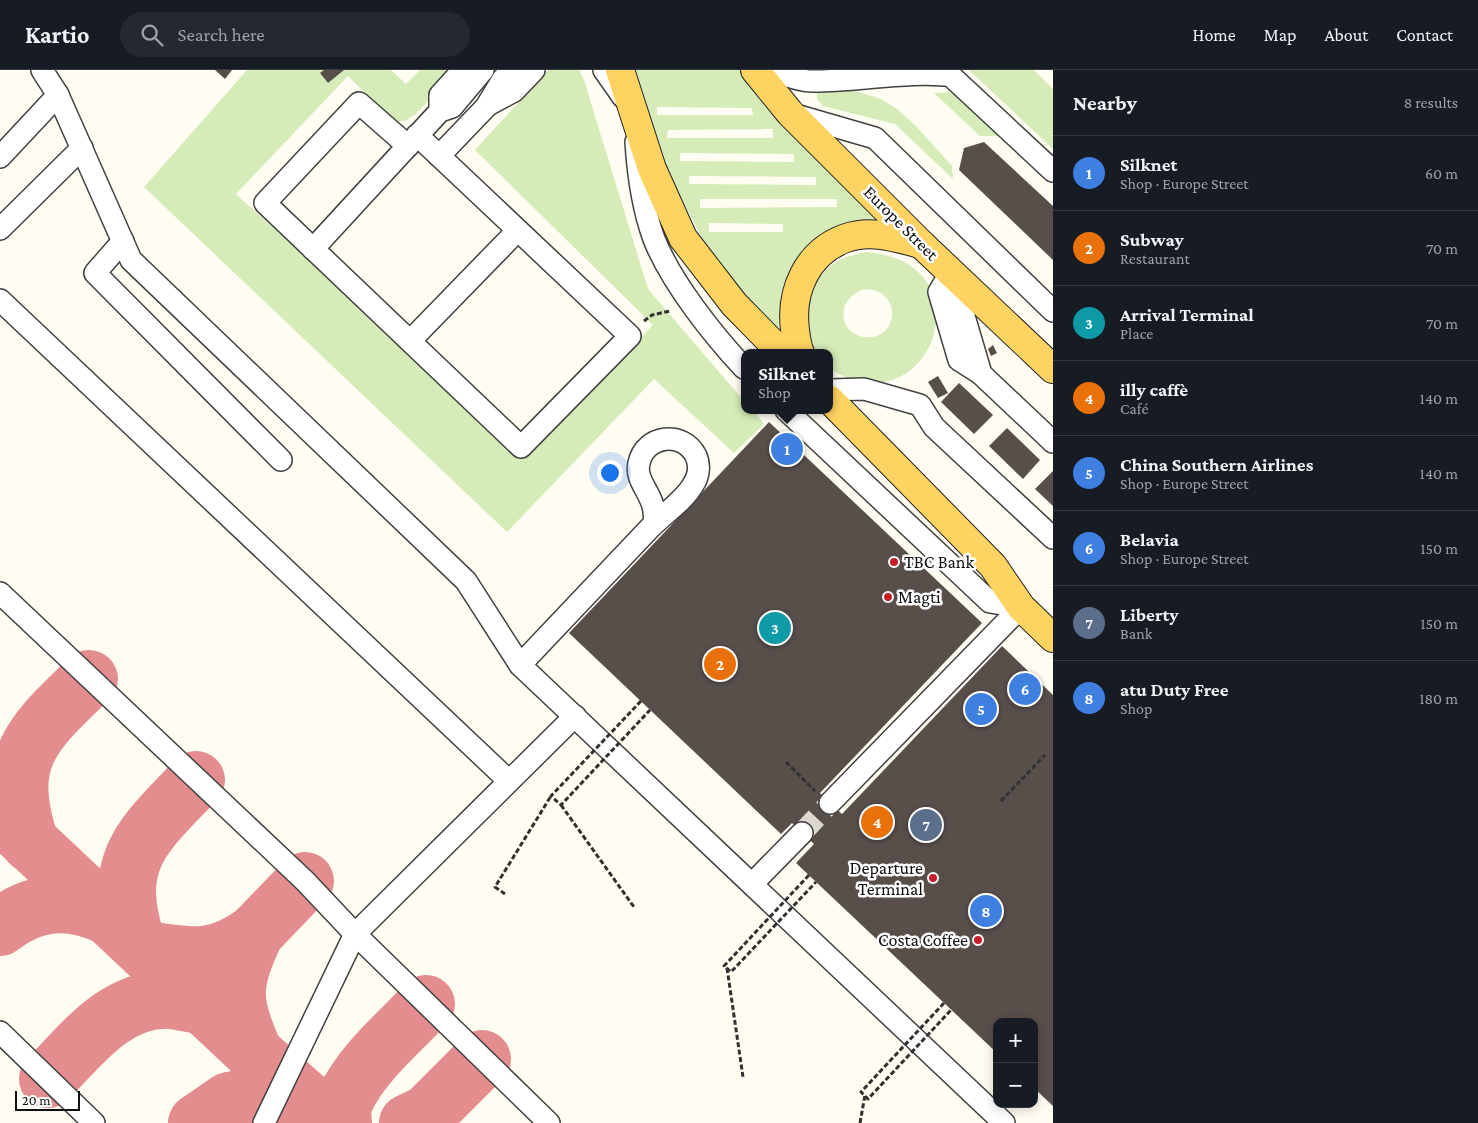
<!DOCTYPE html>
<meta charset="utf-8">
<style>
:root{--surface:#171b24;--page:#242831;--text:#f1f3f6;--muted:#9ea1a6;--line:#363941;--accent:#1a73e8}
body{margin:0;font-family:"Crimson Pro",serif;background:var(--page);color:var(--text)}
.controls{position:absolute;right:15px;bottom:15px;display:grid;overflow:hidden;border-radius:10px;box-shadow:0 2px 12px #0003}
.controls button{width:45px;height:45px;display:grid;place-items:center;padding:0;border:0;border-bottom:1px solid var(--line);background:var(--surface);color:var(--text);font:25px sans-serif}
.scale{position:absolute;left:15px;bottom:12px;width:65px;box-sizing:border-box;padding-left:5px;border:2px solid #0f0f0f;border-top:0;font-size:14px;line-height:18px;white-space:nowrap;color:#0f0f0f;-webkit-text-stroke:4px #fff;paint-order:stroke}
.you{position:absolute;left:609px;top:402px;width:18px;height:18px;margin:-12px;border:4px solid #fff;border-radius:50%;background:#1a73e8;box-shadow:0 0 0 8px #1a73e833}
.badge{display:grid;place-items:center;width:32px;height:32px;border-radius:50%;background:var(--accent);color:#fff;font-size:16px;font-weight:700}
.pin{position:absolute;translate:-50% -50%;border:2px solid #fff;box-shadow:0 1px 5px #0006}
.popup{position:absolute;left:741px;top:279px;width:92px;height:65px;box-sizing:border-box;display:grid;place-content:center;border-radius:10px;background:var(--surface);filter:drop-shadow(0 1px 4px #0005);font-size:16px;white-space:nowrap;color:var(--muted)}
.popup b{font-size:19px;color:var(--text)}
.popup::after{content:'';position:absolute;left:50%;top:100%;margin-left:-10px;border:10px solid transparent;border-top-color:var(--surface)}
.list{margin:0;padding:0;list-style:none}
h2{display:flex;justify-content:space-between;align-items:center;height:65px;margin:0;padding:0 20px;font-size:21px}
h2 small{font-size:16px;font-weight:400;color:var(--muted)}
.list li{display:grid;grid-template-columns:32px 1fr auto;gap:15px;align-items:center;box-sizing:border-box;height:75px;padding:0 20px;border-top:1px solid var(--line)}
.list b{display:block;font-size:19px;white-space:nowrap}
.list p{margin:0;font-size:16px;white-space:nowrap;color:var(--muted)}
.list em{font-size:16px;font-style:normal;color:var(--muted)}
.icon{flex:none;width:28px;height:28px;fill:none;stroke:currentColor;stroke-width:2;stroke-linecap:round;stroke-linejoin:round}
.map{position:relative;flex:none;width:1053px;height:1053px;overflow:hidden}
header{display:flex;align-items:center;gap:30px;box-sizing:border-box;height:70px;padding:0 25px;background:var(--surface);border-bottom:1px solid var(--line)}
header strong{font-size:24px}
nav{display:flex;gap:28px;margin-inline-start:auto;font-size:18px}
.search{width:350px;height:45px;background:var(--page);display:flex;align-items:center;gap:12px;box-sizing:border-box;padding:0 18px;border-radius:28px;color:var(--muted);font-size:19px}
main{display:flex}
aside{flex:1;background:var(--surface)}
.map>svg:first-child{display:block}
</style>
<header>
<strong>Kartio</strong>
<div class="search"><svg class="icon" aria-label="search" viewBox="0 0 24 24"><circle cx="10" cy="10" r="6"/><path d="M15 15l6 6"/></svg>Search here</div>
<nav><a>Home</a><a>Map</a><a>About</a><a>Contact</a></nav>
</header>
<main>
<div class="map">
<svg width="1053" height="1053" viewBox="0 0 1053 1053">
<rect width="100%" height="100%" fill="#fffcf1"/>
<g fill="#d5ecb8" fill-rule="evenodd">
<polygon points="247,0 391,0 406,14 420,0 457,0 415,45 405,51 394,51 348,6 236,124 524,388 653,255 475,80 548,0 579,0 584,10 648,219 744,331 744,340 753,340 764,354 734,383 654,309 507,462 144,117"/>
<path d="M636,0H741L796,67L877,150L848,152L823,165L797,189L781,221L778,264L709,182L667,100ZM657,37L752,38L753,45H657ZM773,59V68H667L668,60ZM680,83L794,84V92L680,91ZM689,106L816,107V115L689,114ZM700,129H837V137L700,138ZM709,153L783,154V162H709Z"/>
<polygon points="969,0 1034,0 1053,19 1053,79"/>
<polygon points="833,14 881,29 897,39 917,57 952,96 953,109 895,54 823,36 817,29 817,22 823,16"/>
<polygon points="956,22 999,66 980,66 934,23"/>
<path d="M865,182C991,190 932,362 830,299V283H815C798,258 804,220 826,200C837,189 850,186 865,182ZM864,219C904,219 899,272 864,267C856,266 850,262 846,255C838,239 849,224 864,219Z"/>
</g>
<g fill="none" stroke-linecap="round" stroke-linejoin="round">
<g stroke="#e38d8e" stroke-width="58">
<polyline points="0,744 254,983 332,1053"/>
<path d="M30,773C2,688 32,664 89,609"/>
<path d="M0,857C34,830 69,828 108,846"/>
<polyline points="255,863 305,811"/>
<path d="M136,871C110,789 144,765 196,710"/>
<path d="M147,880C193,887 215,892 255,863C231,915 231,930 254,983"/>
<path d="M48,1009C82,974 116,927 171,930C182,931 194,934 205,936"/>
<polyline points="197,1053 229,1031 265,1024 311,1033 315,1043"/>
<path d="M343,1053C342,1045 342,1037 345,1030C362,993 399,963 426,934"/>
<polyline points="408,1053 427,1044 482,989"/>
</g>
</g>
<g fill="#584f4b">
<polygon points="215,0 232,0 225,9"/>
<polygon points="324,0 344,0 328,13 320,3"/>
<polygon points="984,72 1053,136 1053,190 959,100 964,78"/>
<polygon points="993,275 997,283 991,286 988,279"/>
<polygon points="938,306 948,323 938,328 928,312"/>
<polygon points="959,313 993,345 974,364 941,332"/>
<polygon points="769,352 982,553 820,723 842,744 1002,576 1053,625 1053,1036 1034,1018 1034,952 997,952 997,983 796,793 814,774 792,753 781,764 569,563"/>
<polygon points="1007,358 1040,390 1023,409 989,376"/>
<polygon points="1053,401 1053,436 1035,419"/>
</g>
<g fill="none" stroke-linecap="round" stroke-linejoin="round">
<polyline stroke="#dbd8cf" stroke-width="21" stroke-dasharray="21 11" stroke-linecap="butt" points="802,763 830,733"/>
<defs>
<g id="minor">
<polyline points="42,0 58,25 131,190 466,511 520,595 1004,1053"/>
<polyline points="604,0 623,27"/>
<path d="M770,0C783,4 798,11 811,11C850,12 915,0 951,6L1053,101"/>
<polyline points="488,35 514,21 534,0"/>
<polyline points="440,41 440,25 463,0"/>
<polyline points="792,44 875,68 1053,241"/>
<path d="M636,72C638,104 643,139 654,169C671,212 713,265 744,298"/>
<polyline points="408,76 359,33 265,133 521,377 630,266 417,65"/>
<polyline points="439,86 486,37 503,9 512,0"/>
<polyline points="0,87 58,25"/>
<polyline points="0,159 82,78"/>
<polyline points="123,171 95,203 281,390"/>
<polyline points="313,179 440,41 452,37 483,0"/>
<polyline points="951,202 981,304 1053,372"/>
<polyline points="951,202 939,222 959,290 981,304"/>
<polyline points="0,230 509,711"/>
<polyline points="410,271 517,161"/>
<polyline points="830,320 864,319 920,335 934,357 1053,468"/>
<polyline points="786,340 990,532 1021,537"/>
<polyline points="0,523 305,811 355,864 575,646"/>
<path d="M520,595C563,550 605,505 648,460C662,445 683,432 693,415C699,406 700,395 696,386C683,360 645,365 639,393C634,414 658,425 654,453"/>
<polyline points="830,733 1021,537"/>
<polyline points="752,814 802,763"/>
<polyline points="0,962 94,1053"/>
<polyline points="264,1053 355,864 549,1053"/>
</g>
<g id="major">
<polyline points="620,0 652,99 683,168 734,234 782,283"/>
<polyline points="755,0 790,43 921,174 1053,299"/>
<path d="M800,283C797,276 796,268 795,260C790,221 807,182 846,168C871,159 897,168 921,174"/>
<polyline points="830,330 993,496 1021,537 1053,568"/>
</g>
</defs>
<use href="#minor" stroke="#424242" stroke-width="24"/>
<use href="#major" stroke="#202020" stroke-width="30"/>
<g stroke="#313131" stroke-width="3" stroke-dasharray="5 2.5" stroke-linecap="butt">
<polyline points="644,251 652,245 670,241"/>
<polyline points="786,692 815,721"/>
<polyline points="1001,731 1045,685"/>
<polyline points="561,735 634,837"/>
<polyline points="505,824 495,817 551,726"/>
<polyline points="727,898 743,1007"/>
<polyline points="860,1053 865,1025"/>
</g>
<use href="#minor" stroke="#fff" stroke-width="21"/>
<use href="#major" stroke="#ffd361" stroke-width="28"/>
<g stroke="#313131" stroke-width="3" stroke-dasharray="5 2.5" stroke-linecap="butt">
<polyline points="641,631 551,726 561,735 650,640"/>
<polyline points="809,805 724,896 731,902 816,812"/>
<polyline points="944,933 861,1022 868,1029 951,940"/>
</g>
</g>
<g fill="#c71e2c" stroke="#fff" stroke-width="2">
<circle cx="894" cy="492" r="5"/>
<circle cx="888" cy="527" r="5"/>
<circle cx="933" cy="808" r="5"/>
<circle cx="978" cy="870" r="5"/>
</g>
<g text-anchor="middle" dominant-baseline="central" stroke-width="5" stroke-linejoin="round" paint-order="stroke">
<g font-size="18" fill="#0f0f0f" stroke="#fff">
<text transform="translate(901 153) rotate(45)">Europe Street</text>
</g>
<g font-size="18" fill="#0f0f0f" stroke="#fff" text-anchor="start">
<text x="904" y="492">TBC Bank</text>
<text x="898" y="527">Magti</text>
<text x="923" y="798" text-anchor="end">Departure<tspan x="923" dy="21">Terminal</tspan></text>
<text x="968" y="870" text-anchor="end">Costa Coffee</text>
</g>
</g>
</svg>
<div class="controls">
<button>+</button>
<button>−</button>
</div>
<div class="scale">20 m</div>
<div class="you"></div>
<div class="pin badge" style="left:787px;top:379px;background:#3f7fe0">1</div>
<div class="popup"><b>Silknet</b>Shop</div>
<div class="pin badge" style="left:720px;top:594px;background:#e8710a">2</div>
<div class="pin badge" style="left:775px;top:558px;background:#0f9aa8">3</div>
<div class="pin badge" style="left:877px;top:752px;background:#e8710a">4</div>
<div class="pin badge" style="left:981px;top:639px;background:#3f7fe0">5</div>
<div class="pin badge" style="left:1025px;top:619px;background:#3f7fe0">6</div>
<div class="pin badge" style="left:926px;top:755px;background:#5c6f8a">7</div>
<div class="pin badge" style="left:986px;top:841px;background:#3f7fe0">8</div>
</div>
<aside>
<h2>Nearby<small>8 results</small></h2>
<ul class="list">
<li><span class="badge" style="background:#3f7fe0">1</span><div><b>Silknet</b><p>Shop · Europe Street</p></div><em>60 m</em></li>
<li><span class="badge" style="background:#e8710a">2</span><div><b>Subway</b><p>Restaurant</p></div><em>70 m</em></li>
<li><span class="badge" style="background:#0f9aa8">3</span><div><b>Arrival Terminal</b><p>Place</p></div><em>70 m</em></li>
<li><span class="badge" style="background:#e8710a">4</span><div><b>illy caffè</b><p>Café</p></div><em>140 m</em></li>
<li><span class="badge" style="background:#3f7fe0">5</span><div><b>China Southern Airlines</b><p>Shop · Europe Street</p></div><em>140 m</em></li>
<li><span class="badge" style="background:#3f7fe0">6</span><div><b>Belavia</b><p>Shop · Europe Street</p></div><em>150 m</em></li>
<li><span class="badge" style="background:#5c6f8a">7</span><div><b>Liberty</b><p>Bank</p></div><em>150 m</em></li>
<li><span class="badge" style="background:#3f7fe0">8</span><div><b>atu Duty Free</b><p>Shop</p></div><em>180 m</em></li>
</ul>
</aside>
</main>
